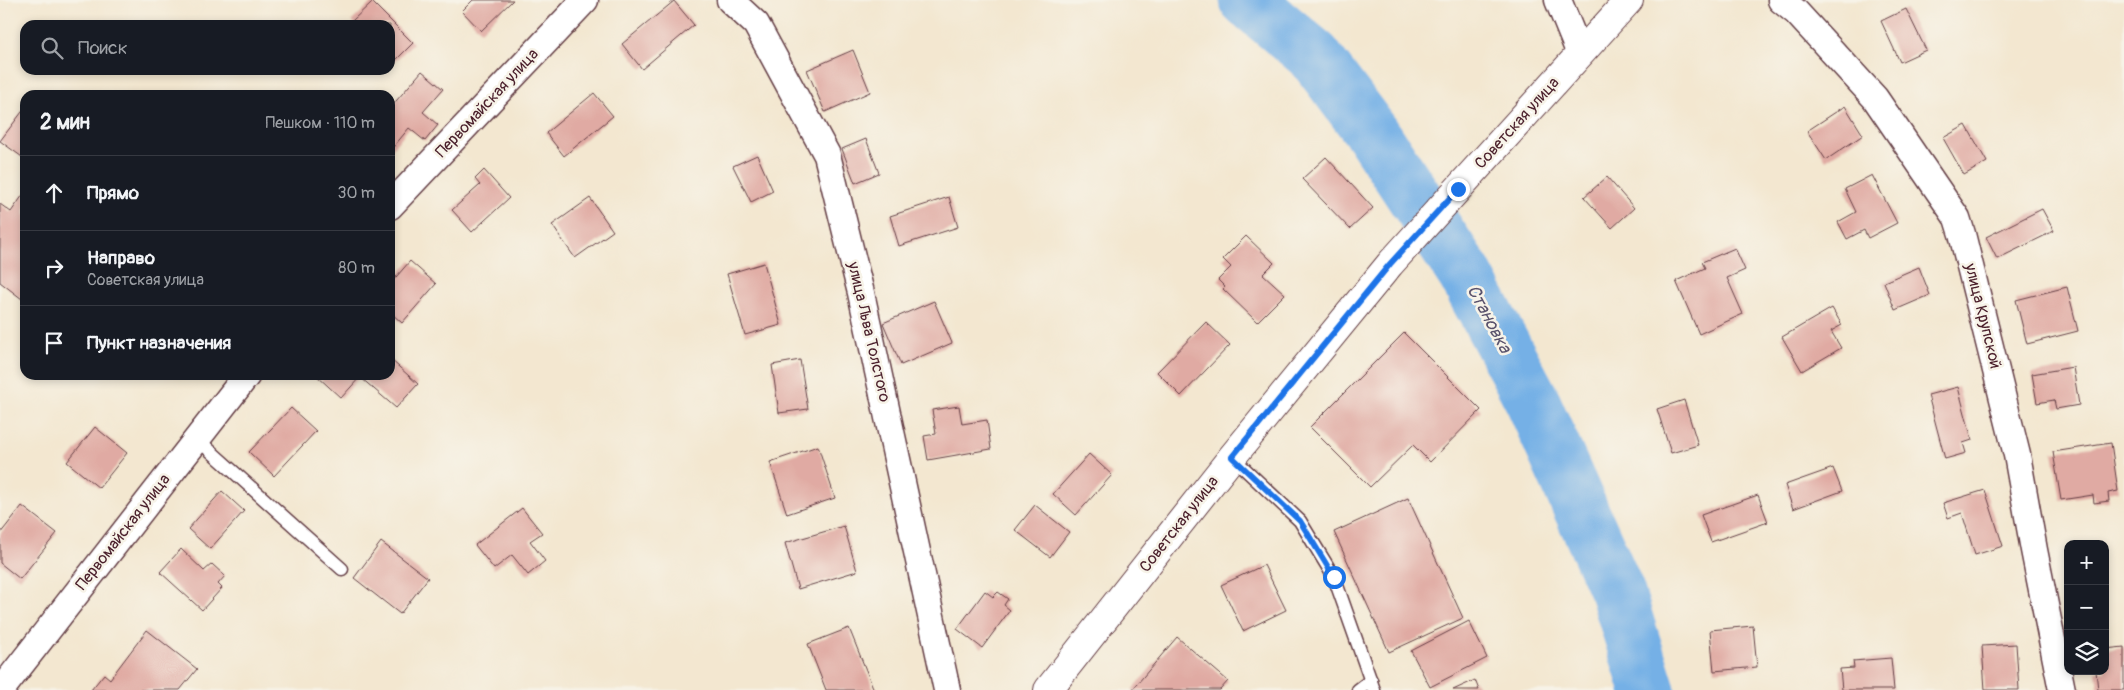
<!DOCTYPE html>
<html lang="ru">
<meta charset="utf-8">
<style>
:root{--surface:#171b24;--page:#20242c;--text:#f1f3f6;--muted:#9ea1a6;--line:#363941}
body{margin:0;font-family:Pangolin,sans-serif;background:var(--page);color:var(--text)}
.controls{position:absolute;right:15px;bottom:15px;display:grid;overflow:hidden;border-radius:10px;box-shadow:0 2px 8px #0003}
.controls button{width:45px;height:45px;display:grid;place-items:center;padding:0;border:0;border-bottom:1px solid var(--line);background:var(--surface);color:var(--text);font:25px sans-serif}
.stop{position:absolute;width:15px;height:15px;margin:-11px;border:4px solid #1a73e8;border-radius:50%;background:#fff}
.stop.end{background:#1a73e8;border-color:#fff;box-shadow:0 1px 5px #0008}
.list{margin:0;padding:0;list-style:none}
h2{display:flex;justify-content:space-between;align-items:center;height:65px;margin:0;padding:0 20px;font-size:21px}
h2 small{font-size:16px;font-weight:400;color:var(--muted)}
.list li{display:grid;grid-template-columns:32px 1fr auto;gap:15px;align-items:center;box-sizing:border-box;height:75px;padding:0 20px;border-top:1px solid var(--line)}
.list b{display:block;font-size:19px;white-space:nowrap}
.list p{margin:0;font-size:16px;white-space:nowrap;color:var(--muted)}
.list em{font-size:16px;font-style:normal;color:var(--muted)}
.icon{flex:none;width:28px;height:28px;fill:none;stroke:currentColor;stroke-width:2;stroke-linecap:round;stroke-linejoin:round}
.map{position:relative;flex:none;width:2124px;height:690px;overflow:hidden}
.search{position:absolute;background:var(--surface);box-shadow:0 2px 8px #0003;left:20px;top:20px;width:375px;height:55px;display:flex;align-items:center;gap:12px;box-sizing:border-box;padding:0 18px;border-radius:15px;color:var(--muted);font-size:19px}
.panel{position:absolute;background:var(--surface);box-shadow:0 2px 8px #0003;left:20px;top:90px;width:375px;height:290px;border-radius:15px}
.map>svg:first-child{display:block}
</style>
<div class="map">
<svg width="2124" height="690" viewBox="0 0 2124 690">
<rect width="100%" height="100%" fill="#f7f3e8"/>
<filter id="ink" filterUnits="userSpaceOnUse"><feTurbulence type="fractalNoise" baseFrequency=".02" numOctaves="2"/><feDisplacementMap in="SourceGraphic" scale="10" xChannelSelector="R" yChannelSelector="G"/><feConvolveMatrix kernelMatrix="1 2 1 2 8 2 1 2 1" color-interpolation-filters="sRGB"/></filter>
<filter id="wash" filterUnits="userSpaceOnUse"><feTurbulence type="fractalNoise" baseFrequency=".0096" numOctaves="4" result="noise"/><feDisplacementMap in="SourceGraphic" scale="20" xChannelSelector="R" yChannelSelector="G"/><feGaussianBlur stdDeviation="1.12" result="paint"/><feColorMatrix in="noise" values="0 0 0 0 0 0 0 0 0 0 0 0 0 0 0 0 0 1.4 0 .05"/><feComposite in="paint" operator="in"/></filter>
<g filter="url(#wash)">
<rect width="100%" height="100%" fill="#f3e7d0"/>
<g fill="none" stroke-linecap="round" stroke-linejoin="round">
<polyline stroke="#74b0e6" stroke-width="55" points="1247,0 1314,56 1372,133 1465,274 1532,400 1617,591 1648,690"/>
</g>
<g id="blocks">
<g fill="#e0aaa3">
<polygon points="473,0 513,0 481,31 462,11"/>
<polygon points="674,1 694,25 642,69 622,44"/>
<polygon points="372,2 413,43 393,63 390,60 390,25 356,25 352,21"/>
<polygon points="1906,9 1926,50 1900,62 1881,21"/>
<polygon points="853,50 870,92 825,112 807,70"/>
<polygon points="422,71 443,89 423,112 438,125 425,141 409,128 390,151 390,108"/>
<polygon points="594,93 613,116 564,156 546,133"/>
<polygon points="1845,106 1863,135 1826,160 1807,131"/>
<polygon points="25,108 25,159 0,141"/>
<polygon points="1966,125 1987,162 1964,175 1943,138"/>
<polygon points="866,139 879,173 855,183 842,149"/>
<polygon points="757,155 773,191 751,202 733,166"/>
<polygon points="1326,157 1373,208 1350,229 1302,179"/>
<polygon points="484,170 509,198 472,232 452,210 480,185 475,179"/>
<polygon points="1872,175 1897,223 1868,238 1864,230 1847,239 1838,222 1856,212 1845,189"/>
<polygon points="1607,177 1634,208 1612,228 1584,197"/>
<polygon points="25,192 25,295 22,299 0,282 0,204 11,212"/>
<polygon points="949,197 958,227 899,246 890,216"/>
<polygon points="590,198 613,231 575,258 552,225"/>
<polygon points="2042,209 2054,231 1997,259 1986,237"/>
<polygon points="1246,236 1274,263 1263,274 1285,294 1257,322 1223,289 1225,287 1218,280 1231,267 1223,259"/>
<polygon points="1735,248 1745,270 1727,278 1743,314 1699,334 1676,281 1705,268 1702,262"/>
<polygon points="410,261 436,284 402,323 390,312 390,284"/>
<polygon points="764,263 781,325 745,335 727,274"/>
<polygon points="1919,267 1930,295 1895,310 1884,282"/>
<polygon points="2067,287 2078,331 2027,344 2016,300"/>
<polygon points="934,301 952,343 901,365 883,323"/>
<polygon points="1832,308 1842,325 1831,331 1841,348 1802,371 1782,337"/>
<polygon points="1206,322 1230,345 1181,396 1157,372"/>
<polygon points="1404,333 1481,410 1430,462 1413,445 1370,487 1310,427"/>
<polygon points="390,359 418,384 396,408 360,377 341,398 316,375 390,375"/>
<polygon points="800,360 808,409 779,413 772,365"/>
<polygon points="2073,367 2079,405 2056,409 2054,400 2037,403 2032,374"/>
<polygon points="1958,387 1972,440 1963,443 1966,453 1945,459 1928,395"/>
<polygon points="1684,400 1698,445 1671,453 1657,409"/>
<polygon points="959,406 962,424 987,420 991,449 928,460 924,436 936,434 932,410"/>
<polygon points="291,408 316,431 274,476 249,452"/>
<polygon points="95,427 127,453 99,488 67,462"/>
<polygon points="2111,443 2118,491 2108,493 2109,501 2094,503 2093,495 2061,500 2053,452"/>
<polygon points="818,446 835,498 787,514 770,462"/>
<polygon points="1089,454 1112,475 1076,515 1053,494"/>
<polygon points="1833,468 1842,491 1793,509 1785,485"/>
<polygon points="1985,490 2003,546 1975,555 1962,513 1948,518 1943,503"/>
<polygon points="222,491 244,511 210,549 188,529"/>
<polygon points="1758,495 1768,522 1711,542 1701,515"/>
<polygon points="1408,498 1463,618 1389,652 1334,532"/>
<polygon points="1035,505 1069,532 1050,557 1015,530"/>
<polygon points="22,506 57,533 20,579 0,563 0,534"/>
<polygon points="522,508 542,533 530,541 545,561 528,575 512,555 494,569 475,545"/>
<polygon points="844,526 857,571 798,589 785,543"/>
<polygon points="381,542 428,578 400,614 354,578"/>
<polygon points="181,549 204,571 212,564 225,576 218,584 222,588 202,610 160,572"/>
<polygon points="1264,565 1286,610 1243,631 1221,585"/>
<polygon points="985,591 993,597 998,592 1008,599 1004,605 1010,610 982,648 957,629"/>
<polygon points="1469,621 1487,658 1430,687 1411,651"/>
<polygon points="1753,626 1757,667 1714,671 1710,630"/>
<polygon points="849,628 874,690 826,690 808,644"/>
<polygon points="147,630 197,669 180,690 91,690 104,674 110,679"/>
<polygon points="1177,637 1228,681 1220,690 1132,690"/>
<polygon points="2016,644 2019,690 1985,690 1982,646"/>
<polygon points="2124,647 2124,690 2098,690 2096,671 2105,671 2105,649"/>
<polygon points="1891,658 1894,690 1842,690 1840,669 1854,668 1853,661"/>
<polygon points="1475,680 1479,690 1453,690"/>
</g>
</g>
</g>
<g filter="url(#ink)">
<use href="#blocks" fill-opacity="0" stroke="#633d44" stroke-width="1"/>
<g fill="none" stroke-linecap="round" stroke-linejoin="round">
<defs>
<g id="lane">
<polyline points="196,438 342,569"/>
<polyline points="1232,457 1300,521 1334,577 1374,690"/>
<polyline points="1358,690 1371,680"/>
</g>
<g id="street">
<polyline points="730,0 756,24 827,155 861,293 947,690"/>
<polyline points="1558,0 1580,54"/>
<polyline points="1781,0 1796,12 1875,98 1957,218 1962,234 2017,455 2034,550 2062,690"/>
<polyline points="390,206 585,0"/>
<polyline points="1,690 247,375"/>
</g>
<polyline id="secondary" points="1048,690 1232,457 1390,264 1629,0"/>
</defs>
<use href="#lane" stroke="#633d44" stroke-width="15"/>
<use href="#street" stroke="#633d44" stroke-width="29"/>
<use href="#secondary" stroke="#633d44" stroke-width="30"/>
<use href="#lane" stroke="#fff" stroke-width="12"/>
<use href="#street" stroke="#fff" stroke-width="26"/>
<use href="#secondary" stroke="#fff" stroke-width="28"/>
</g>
</g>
<g fill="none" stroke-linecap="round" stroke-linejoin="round" filter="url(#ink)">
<polyline stroke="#1a73e8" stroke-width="6" points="1334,577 1300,521 1232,457 1390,264 1458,189"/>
</g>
<g text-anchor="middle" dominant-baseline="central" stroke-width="5" stroke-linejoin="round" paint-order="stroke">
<g font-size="16" fill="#4a1f2b" stroke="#f7f3e8">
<text transform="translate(487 103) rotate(-47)">Первомайская улица</text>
<text transform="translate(1517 123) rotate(-48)">Советская улица</text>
<text transform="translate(1983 316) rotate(76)">улица Крупской</text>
<text transform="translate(869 332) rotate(77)">улица Льва Толстого</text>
<text transform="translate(1179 524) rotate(-52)">Советская улица</text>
<text transform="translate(123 532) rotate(-52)">Первомайская улица</text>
</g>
<g font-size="18" font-style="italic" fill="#59526c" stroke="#f7f3e8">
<text transform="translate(1489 319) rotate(62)">Становка</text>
</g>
</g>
</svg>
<div class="controls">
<button>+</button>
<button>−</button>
<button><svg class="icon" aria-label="layers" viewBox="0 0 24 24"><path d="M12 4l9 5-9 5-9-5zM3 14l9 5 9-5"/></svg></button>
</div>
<div class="stop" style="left:1334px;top:577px"></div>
<div class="stop end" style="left:1458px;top:189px"></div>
<div class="search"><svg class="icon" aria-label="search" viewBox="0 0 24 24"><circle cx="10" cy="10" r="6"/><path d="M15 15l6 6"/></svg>Поиск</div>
<section class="panel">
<h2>2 мин<small>Пешком · 110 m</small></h2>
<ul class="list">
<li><svg class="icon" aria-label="ahead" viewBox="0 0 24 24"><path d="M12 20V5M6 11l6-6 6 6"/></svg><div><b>Прямо</b></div><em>30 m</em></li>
<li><svg class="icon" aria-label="right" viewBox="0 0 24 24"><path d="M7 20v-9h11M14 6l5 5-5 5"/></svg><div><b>Направо</b><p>Советская улица</p></div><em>80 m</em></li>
<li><svg class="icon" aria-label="arrive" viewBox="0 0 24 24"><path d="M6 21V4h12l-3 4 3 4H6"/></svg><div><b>Пункт назначения</b></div></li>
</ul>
</section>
</div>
